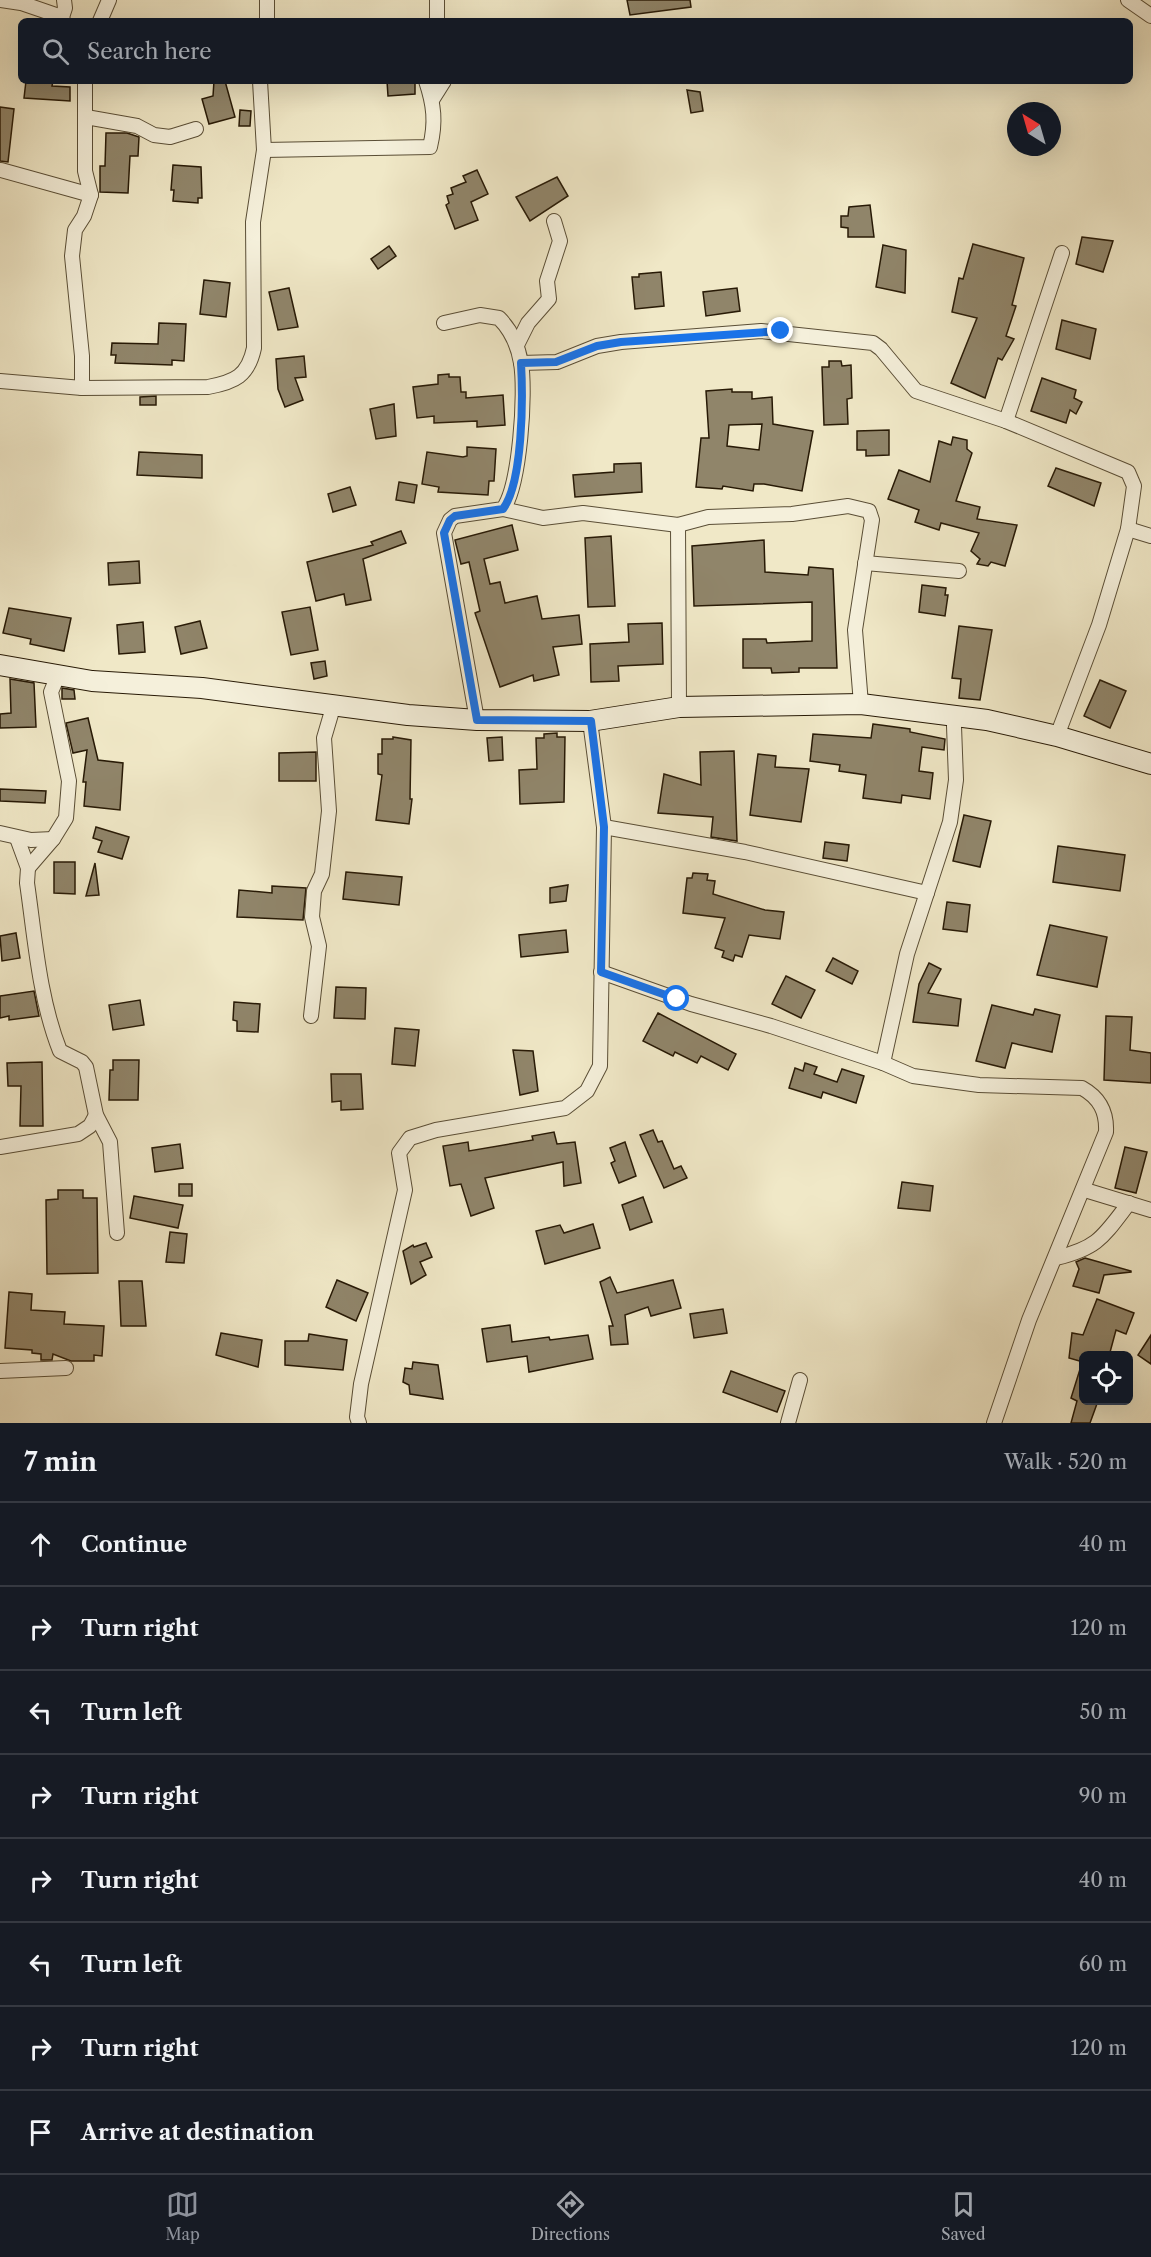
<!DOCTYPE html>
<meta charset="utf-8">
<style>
:root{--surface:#171b24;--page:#20242c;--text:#f1f3f6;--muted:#9ea1a6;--line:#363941;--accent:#8c9099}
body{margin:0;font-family:"Libre Caslon Text",serif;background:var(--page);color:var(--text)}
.controls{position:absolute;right:18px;bottom:18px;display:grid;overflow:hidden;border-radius:9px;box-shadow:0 6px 24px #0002}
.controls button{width:54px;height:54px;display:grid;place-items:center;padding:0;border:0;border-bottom:2px solid var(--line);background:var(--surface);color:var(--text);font:30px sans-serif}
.compass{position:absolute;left:1007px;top:102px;width:54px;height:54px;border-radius:50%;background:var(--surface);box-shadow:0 6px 24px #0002;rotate:323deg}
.stop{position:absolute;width:18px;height:18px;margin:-14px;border:4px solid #1a73e8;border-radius:50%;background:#fff}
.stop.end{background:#1a73e8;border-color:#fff;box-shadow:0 2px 6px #0008}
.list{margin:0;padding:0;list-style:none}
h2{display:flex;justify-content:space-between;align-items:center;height:78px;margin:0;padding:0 24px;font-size:26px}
h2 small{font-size:20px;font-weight:400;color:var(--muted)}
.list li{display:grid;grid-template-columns:39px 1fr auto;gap:18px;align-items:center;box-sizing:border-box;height:84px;padding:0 24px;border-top:2px solid var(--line)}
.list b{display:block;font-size:22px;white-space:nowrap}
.list em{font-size:20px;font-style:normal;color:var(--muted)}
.icon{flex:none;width:33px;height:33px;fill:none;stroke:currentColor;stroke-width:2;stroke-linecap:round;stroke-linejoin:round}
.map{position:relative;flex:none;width:1151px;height:1423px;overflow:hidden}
.search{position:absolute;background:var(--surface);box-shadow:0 6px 24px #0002;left:18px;right:18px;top:18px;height:66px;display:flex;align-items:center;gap:15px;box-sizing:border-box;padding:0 21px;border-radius:9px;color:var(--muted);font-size:22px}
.sheet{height:750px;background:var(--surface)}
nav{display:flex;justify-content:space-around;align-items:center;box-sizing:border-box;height:84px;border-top:2px solid var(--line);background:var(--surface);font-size:16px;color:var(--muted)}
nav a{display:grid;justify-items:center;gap:3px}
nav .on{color:var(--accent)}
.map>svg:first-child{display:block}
</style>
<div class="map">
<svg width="1151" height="1423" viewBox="0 0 1151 1423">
<rect width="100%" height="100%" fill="#f0e8c7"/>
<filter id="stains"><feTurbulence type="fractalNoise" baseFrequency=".00333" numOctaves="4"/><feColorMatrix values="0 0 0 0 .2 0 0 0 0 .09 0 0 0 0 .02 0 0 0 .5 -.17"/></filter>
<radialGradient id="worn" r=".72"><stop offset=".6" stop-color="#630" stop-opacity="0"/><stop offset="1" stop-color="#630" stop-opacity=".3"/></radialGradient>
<g fill="#90856a" stroke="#281a06" stroke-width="1.5" fill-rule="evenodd">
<polygon points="627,0 690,0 691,7 630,15"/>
<polygon points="26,81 53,81 52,86 70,87 70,101 24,98"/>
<polygon points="214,81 225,81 235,117 209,124 202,99 213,96"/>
<polygon points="387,81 415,81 415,94 388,96"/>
<polygon points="687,90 700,92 703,111 691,113"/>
<polygon points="0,107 14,109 8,162 0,161"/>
<polygon points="240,110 251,111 250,126 239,126"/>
<polygon points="106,133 127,133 139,137 138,156 130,156 128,193 100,192 100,166 105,166"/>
<polygon points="173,165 201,167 202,198 198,198 198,203 173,201 174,190 171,190"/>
<polygon points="477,170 488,194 471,202 478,220 455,229 446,205 449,203 447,196 453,194 451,188 466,182 463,176"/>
<polygon points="557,177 568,196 530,221 516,197"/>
<polygon points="870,205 874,237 848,237 848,228 841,227 841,216 848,216 849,207"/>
<polygon points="1082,237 1113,241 1103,272 1076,264"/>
<polygon points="973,244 1024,258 1012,305 1016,306 1006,336 1014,339 1002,360 998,358 985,398 951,383 977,318 952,312 959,278 963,279"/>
<polygon points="883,245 906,250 905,293 876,287"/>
<polygon points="389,246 396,256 378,269 371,259"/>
<polygon points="661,272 664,306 635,309 632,277 639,277 639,274"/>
<polygon points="204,280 230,283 226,317 200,314"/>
<polygon points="289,288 298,327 278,330 269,292"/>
<polygon points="737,288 740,311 706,316 703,292"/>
<polygon points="1062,320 1096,329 1090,359 1056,349"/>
<polygon points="159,323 186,324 184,361 172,360 172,365 115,363 116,355 111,355 112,343 158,344"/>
<polygon points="304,356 306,377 295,378 303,400 285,407 278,389 276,359"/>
<polygon points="829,361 841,361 842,366 851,365 852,398 847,399 848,424 824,425 822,367 829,367"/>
<polygon points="449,374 449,377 460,377 461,392 466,392 466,398 503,395 505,425 477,427 477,421 434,423 434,416 417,418 413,387 438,384 438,375"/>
<polygon points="1042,378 1076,390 1074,398 1082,402 1076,414 1070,410 1066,423 1031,411"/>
<path d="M732,389V392H752V399L772,397L773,424L813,431L802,491L764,484H754L753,491L723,486L722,489L696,487L701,438H709L706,391ZM762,424L759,450L727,446L729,425Z"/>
<polygon points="156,396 156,405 140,405 140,397"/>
<polygon points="394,404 396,436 376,439 370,409"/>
<polygon points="889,430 889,455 866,456 866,450 857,450 857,431"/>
<polygon points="953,437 967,440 967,449 972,453 956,501 980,507 977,519 1017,525 1005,566 991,562 988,566 977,564 980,559 971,551 979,533 941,523 939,530 915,522 919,510 888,499 899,470 930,482 939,441 951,445"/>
<polygon points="467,447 496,449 494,481 489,481 488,495 438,492 439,487 422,484 427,452 463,457 467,456"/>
<polygon points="139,452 202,455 202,478 137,475"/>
<polygon points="641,463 642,492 575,497 573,475 614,472 614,464"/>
<polygon points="1056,468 1101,483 1094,506 1048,486"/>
<polygon points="399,482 417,485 414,503 396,500"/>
<polygon points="350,487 356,505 333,512 328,494"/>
<polygon points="512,525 518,550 484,559 490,584 500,582 505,603 537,596 542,619 579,615 582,644 553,647 559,675 534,681 533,675 500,687 475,613 480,611 469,562 461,564 455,540"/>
<polygon points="401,531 406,543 363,559 371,600 346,605 344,594 316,601 307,562 373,545 371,542"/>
<polygon points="611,536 615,606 588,607 585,538"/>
<polygon points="764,540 765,572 808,575 809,567 833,569 837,668 799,668 799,672 772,673 771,668 743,668 743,639 766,639 767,643 812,641 812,602 694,606 692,546"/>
<polygon points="139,561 140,583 109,585 108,563"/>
<polygon points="922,585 946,588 945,595 948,595 945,616 919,612"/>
<polygon points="310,607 318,650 291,655 282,612"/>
<polygon points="9,608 71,618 64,651 30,644 31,639 3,633"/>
<polygon points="200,621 207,648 181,654 175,627"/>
<polygon points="143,622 145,652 119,654 117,625"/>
<polygon points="662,623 663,664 618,666 619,681 591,682 590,644 629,642 628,624"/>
<polygon points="959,626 992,630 980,700 959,698 961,679 952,678"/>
<polygon points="325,661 327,676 314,679 311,663"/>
<polygon points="10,679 34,683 36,727 0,728 0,714 11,713"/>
<polygon points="1100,680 1126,691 1110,728 1084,716"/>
<polygon points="62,688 74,690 75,699 62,699"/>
<polygon points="88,718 98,760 123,763 120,810 84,806 86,782 83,782 87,750 73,753 66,723"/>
<polygon points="873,724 910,729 910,732 945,739 944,750 922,747 919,771 933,773 930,799 902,795 901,803 863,798 866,775 839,771 840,765 810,761 813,734 871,738"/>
<polygon points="557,733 557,737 565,737 564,802 520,804 519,770 537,769 536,738 544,738 544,734"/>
<polygon points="393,737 411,740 410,799 412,799 409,824 376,820 382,775 378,774 378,754 382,754 382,739 393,739"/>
<polygon points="502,737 503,760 489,761 487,738"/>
<polygon points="734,751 737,841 711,837 713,817 658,813 664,774 701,785 700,752"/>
<polygon points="316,752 316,781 279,781 279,753"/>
<polygon points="758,754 776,756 775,767 809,769 801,822 750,815"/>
<polygon points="0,789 46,791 45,803 0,801"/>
<polygon points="964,815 991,821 980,867 953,861"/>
<polygon points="96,827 129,837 122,859 98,852 102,841 93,838"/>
<polygon points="825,842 849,845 847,861 823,858"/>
<polygon points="1058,846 1125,855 1120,891 1053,882"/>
<polygon points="54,862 75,862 75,894 54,893"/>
<polygon points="95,863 99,895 86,896"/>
<polygon points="346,872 402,877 399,905 343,899"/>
<polygon points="693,873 708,874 707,880 715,881 713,894 765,910 784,912 780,939 749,935 742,957 735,955 733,961 722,957 724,951 715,948 725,918 683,913 687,878 692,878"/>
<polygon points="568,885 566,901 550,903 550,888"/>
<polygon points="272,886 306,888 303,920 237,917 239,890 272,893"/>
<polygon points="947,902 970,905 967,932 943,929"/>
<polygon points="1050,925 1107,937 1097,987 1037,975"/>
<polygon points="566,930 568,952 521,957 519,935"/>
<polygon points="16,933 20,958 2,961 0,936"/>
<polygon points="833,958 858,971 852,984 826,971"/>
<polygon points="929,963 941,969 928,993 961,999 958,1026 913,1022 919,984"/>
<polygon points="786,976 815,990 801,1018 772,1004"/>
<polygon points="336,987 366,988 365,1019 334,1018"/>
<polygon points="34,991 39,1016 9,1020 9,1016 0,1018 0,996"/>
<polygon points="140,1000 144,1025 113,1030 109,1005"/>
<polygon points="234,1002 260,1004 258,1032 237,1031 237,1021 233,1020"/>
<polygon points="992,1005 1033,1015 1035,1009 1060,1015 1052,1052 1012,1043 1005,1068 976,1061"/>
<polygon points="658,1013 736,1054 728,1070 701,1056 697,1063 675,1052 673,1056 643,1041"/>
<polygon points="1106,1016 1132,1017 1130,1050 1151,1053 1151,1083 1104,1080"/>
<polygon points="395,1028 419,1030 415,1066 392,1064"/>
<polygon points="513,1050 533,1051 538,1091 520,1095"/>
<polygon points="113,1060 139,1060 138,1100 109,1100 110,1070 113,1070"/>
<polygon points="42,1062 43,1126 20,1126 21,1086 8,1086 7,1063"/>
<polygon points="805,1063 817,1067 814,1074 837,1082 842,1069 864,1076 856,1103 823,1092 821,1098 789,1088 795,1068 803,1071"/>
<polygon points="331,1074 361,1074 363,1109 341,1110 341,1101 332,1102"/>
<polygon points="653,1130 658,1142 662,1141 674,1169 681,1166 687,1178 664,1188 640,1135"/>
<polygon points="554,1132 557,1144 575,1142 581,1183 564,1186 563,1162 485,1178 494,1208 471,1216 461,1184 450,1186 443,1146 468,1142 469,1151 533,1140 532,1136"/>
<polygon points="625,1142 636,1176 619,1183 611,1163 615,1161 610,1148"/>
<polygon points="180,1144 183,1168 155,1172 152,1148"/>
<polygon points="1125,1147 1147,1152 1136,1193 1115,1188"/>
<polygon points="902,1182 933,1186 930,1211 898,1208"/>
<rect x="179" y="1184" width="13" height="12"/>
<polygon points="58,1190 83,1190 83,1198 97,1198 98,1273 47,1274 46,1200 58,1199"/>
<polygon points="134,1196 183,1205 178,1228 130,1218"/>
<polygon points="643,1197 652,1222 630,1230 622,1205"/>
<polygon points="593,1224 600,1248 545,1264 536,1231 560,1225 564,1233"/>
<polygon points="170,1232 187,1234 184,1263 166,1262"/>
<polygon points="426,1243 432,1257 420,1262 426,1275 411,1284 403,1251 413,1245 414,1247"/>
<polygon points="1085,1258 1131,1271 1131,1272 1104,1275 1099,1293 1073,1286 1079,1269 1076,1262"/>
<polygon points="610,1277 617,1293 673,1280 681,1308 651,1316 648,1307 625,1315 628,1344 611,1345 609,1326 613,1326 600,1282"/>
<polygon points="337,1280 368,1293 356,1321 326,1307"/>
<polygon points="119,1281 142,1281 146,1326 121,1326"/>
<polygon points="9,1292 32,1294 31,1310 65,1312 64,1324 104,1326 102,1356 94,1355 94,1361 71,1361 53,1354 52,1360 41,1360 41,1354 32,1353 32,1350 5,1348"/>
<polygon points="1097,1299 1134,1313 1126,1334 1116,1330 1109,1356 1083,1356 1083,1362 1069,1358 1072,1333 1083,1335"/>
<polygon points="723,1309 727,1333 694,1338 690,1314"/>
<polygon points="510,1325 512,1342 549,1337 550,1340 588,1335 593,1359 529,1372 527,1356 487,1362 482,1329"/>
<polygon points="221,1333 262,1340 258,1367 216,1355"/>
<polygon points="309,1334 347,1340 343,1370 285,1365 285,1341 308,1341"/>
<polygon points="1151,1335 1151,1364 1138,1355"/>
<polygon points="413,1362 438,1365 443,1399 410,1394 409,1385 403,1382 405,1368 412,1369"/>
<polygon points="1081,1366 1083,1366 1083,1401 1098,1401 1090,1423 1071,1423 1077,1401 1071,1398"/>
<polygon points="731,1371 785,1391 777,1412 723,1392"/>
</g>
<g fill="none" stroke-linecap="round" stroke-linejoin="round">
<defs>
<g id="street">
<polyline points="1,0 21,3 62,17 63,21"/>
<polyline points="267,0 267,21"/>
<polyline points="1128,0 1151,16"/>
<polyline points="62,17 65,8 64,0"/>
<polyline points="100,21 109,0"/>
<polyline points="437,21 437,0"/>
<polyline points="432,100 444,81"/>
<polyline points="86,117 137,126 154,135 170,137 196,129"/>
<path d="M264,150L430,147C436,122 434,105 426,81"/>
<polyline points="1,170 91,195"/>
<path d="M444,323L480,315L499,318C511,330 518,345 521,363C526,392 520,486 503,509L455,516L450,520L444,533L477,720"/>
<polyline points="517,345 528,323 549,299 547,281 560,241 554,221"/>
<polyline points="521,363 557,362 597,346 621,342 761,331 873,343 881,349 916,391 1006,421 1128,472 1134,486 1128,529 1099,625 1057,736"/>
<path d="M0,381L82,388L208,387C235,382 248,376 254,348L253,222L264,150L260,81"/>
<polyline points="82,388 82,356 72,256 75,230 84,216 91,195 85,171 85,81"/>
<polyline points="1006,421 1062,253"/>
<polyline points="503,509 543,518 583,513 678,525 708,517 792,514 848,506 869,511 872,520 855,630 861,704"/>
<polyline points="678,525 679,707"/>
<polyline points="1128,529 1151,536"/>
<polyline points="865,563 959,571"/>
<polyline points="604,827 745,852 927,893"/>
<polyline points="0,833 31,840 53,839"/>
<path d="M17,838L28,868L27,883C35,938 39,998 60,1051L82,1062L86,1067L96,1115L110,1142L117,1233"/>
<polyline points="28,868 53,839 66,818 69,781 51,692 58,675"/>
<path d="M601,972L691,1004L771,1026L883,1063L913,1076L979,1085L1082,1088C1100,1098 1107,1112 1106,1132L1029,1320L994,1423"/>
<polyline points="311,1016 319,946 312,917 314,891 322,874 329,811 324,738 334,704"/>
<polyline points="883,1063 907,954 950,822 956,780 954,726 958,715"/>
<polyline points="0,1147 78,1134 90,1126 96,1115"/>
<polyline points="1085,1190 1151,1210"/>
<path d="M1056,1258C1098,1248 1103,1237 1129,1203"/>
<polyline points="0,1371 66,1368"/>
<polyline points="359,1423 357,1417 361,1384 405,1190 399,1153 410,1138 436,1130 565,1108 587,1091 600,1066 604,827 590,721"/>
<polyline points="788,1423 800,1380"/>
</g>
<polyline id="secondary" points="0,665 92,681 202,688 408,715 477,720 590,721 679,707 861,704 987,720 1057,736 1151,764"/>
</defs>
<use href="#street" stroke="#5a4e36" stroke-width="16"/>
<use href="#secondary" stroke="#281a06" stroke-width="22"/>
<use href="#street" stroke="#f5f0db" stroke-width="14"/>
<use href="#secondary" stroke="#f5f0db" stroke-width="20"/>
</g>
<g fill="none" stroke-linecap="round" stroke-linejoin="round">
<path stroke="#1a73e8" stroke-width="8" d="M677,999L601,972L604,827L591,721L477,720L444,533L450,520L455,516L503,509C523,482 523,398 521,363L556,362L597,346L621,342L781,331"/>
</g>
<rect width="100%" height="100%" filter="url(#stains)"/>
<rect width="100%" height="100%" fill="url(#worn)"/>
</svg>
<div class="controls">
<button><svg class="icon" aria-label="locate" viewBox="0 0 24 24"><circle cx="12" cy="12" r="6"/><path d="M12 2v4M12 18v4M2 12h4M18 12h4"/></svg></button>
</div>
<svg class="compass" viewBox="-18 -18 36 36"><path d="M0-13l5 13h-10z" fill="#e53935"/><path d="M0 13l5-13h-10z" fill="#9ea1a6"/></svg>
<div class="stop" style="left:677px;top:999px"></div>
<div class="stop end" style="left:781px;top:331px"></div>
<div class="search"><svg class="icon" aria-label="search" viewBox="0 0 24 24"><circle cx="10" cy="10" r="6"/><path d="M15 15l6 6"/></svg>Search here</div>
</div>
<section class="sheet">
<h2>7 min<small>Walk · 520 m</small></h2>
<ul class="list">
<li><svg class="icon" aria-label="ahead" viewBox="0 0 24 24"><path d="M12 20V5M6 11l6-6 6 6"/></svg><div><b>Continue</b></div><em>40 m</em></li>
<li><svg class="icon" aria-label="right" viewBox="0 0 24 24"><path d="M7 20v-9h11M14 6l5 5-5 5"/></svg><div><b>Turn right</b></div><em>120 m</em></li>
<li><svg class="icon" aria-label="left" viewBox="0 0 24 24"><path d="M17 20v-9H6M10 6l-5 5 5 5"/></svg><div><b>Turn left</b></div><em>50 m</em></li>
<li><svg class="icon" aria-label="right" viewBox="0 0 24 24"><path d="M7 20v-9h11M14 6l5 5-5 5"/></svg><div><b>Turn right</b></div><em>90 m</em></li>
<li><svg class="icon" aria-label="right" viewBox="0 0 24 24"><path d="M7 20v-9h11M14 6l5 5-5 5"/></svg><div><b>Turn right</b></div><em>40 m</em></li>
<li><svg class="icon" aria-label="left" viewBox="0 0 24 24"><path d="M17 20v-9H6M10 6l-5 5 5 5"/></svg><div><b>Turn left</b></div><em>60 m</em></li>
<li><svg class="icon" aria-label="right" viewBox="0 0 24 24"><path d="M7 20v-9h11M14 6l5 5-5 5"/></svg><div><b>Turn right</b></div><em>120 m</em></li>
<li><svg class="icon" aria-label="arrive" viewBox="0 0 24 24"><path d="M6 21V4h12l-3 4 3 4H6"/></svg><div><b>Arrive at destination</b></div></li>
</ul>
</section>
<nav>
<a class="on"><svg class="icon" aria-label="map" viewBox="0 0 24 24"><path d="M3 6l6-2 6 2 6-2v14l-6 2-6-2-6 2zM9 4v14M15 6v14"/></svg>Map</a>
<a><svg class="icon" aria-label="directions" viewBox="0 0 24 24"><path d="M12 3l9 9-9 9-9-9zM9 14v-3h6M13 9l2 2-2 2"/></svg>Directions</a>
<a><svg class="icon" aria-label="saved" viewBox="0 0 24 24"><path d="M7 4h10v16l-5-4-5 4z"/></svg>Saved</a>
</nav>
